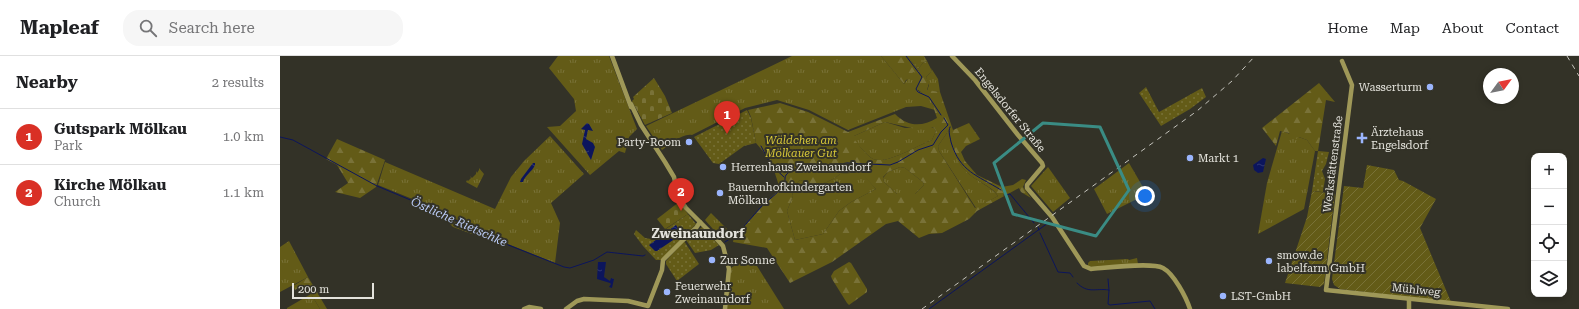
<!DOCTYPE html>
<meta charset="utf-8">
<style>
:root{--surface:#fff;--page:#f6f6f6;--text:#202124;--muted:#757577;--line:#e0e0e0;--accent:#d93025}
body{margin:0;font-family:"Roboto Serif",serif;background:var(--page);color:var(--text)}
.controls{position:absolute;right:12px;bottom:12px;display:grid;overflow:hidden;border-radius:8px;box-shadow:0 2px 6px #0003}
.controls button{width:36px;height:36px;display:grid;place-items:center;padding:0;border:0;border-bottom:1px solid var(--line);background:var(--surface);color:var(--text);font:20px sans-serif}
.compass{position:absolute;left:1203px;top:12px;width:36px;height:36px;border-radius:50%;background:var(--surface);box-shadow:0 2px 6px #0003;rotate:57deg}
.scale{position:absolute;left:12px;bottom:10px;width:82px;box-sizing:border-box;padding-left:4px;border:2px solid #e4e3dc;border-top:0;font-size:11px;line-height:14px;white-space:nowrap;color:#e4e3dc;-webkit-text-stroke:3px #333227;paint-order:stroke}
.you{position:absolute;left:865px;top:140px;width:14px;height:14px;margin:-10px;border:3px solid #fff;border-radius:50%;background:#1a73e8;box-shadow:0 0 0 6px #1a73e833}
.badge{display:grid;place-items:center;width:26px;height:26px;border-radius:50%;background:var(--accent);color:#fff;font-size:13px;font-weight:700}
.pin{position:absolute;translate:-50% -33px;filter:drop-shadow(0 1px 2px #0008)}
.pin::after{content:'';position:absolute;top:21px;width:14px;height:12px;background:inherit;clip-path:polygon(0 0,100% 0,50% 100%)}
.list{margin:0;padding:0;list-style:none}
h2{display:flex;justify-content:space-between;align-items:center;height:52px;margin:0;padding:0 16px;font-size:17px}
h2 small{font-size:13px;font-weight:400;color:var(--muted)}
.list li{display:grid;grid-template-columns:26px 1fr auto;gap:12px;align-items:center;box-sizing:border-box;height:56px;padding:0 16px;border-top:1px solid var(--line)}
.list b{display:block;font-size:15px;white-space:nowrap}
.list p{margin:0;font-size:13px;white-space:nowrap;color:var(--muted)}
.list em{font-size:13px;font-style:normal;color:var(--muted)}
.icon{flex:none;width:22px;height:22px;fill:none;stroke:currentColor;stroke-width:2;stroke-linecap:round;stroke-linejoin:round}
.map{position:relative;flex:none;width:1299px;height:253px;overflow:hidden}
header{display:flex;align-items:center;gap:24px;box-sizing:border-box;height:56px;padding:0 20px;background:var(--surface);border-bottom:1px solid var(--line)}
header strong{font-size:19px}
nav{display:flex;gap:22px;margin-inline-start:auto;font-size:14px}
.search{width:280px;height:36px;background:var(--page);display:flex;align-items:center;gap:10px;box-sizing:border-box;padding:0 14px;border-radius:16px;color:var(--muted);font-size:15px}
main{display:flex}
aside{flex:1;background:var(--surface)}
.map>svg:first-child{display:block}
</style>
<header>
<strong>Mapleaf</strong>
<div class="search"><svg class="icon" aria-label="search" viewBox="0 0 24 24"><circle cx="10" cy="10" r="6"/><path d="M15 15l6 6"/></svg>Search here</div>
<nav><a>Home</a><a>Map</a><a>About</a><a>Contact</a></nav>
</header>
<main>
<aside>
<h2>Nearby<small>2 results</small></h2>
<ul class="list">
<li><span class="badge">1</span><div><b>Gutspark Mölkau</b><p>Park</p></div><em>1.0 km</em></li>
<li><span class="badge">2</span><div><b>Kirche Mölkau</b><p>Church</p></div><em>1.1 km</em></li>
</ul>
</aside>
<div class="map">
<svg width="1299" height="253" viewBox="0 0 1299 253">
<defs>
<pattern id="grass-tufts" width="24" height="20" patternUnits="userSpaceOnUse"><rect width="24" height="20" fill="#635b17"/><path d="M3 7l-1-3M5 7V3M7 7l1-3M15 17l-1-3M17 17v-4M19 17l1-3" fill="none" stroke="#797238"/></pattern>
<pattern id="forest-firs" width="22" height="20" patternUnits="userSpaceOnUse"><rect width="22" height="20" fill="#635b17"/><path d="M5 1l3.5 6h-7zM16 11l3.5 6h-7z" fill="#797238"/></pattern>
<pattern id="wetland-marsh" width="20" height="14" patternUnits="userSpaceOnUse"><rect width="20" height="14" fill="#635b17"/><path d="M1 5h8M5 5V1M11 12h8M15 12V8" fill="none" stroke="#797238"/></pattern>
<pattern id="cemetery-stones" width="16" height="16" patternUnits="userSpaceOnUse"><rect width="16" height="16" fill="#635b17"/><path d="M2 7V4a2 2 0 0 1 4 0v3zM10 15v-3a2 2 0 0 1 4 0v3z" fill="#797238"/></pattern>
<pattern id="park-dots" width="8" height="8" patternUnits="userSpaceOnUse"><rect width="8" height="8" fill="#635b17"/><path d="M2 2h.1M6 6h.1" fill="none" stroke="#797238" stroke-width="1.8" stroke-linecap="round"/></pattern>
<pattern id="garden-furrows" width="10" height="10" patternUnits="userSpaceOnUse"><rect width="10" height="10" fill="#635b17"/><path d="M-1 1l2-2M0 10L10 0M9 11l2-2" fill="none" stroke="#797238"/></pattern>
<pattern id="water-ripples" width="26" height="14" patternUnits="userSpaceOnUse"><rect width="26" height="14" fill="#0c155c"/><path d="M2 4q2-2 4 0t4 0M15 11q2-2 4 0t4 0" fill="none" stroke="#2f3773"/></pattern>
</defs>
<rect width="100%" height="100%" fill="#333227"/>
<g fill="url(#grass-tufts)">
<polygon points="278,0 329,0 357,73 349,81 345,97 339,95 310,119 267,71 280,70 296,55 294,43 269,12"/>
<path d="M512,0H601L624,28L633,16L638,14C645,24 639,24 638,35L649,40L655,54L641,50L626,51L568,74L529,54L497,44L465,52L412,79C402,77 390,89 382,94L366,70Z"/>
<polygon points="651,12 658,23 660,36 647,35 649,29 646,21 652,15"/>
<path d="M605,66L625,72L651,71L654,72L656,75L652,84C638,89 607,109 593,103C586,99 579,89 573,83L574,80Z"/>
<path d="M669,74C674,97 677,112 699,125C706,130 713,133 718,140L696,152L659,95L658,90Z"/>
<polygon points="1002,75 1027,84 1035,95 1024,153 978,178 987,127"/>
<polygon points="270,80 304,118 271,147 280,167 275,207 198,176 162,155 98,129 105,106 215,153 231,121 244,105"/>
<polygon points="849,107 867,138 827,158 814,133"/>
<polygon points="620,111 625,112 643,126 644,129 635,138 617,138 604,126 603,122 608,116"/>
<polygon points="768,111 790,142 773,156 751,130"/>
<polygon points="199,112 204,118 197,132 186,126 187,124 188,125 191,122 190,120 192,122 196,118 196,115 197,117 199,114"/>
<polygon points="581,116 596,133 571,146 559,155 543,178 515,184 507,155 513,140 511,132 520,124 539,130 555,122 560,118"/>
<polygon points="431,157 447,173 440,181 425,164"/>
<polygon points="161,159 201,179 200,181 173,171"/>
<polygon points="9,185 28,221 0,236 0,191"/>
<polygon points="472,202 504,253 447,253 450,214 452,211"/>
<polygon points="857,202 858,208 811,211 808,210 808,207 810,205 848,203 849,204"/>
<polygon points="31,238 40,253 7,253 7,252"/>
</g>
<g fill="url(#forest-firs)" fill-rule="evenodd">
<path d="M601,0H627L638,13L643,7L647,5L652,15L646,21L649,27L647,34L660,36L673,74L689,67L700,83L686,90L681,96L685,105L697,119L722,131L733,129L742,123L746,124L743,131L751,142L741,136L739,132L697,155L689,163L662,177L649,178L639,182L618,165L606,168L552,206L510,227L487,192L453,186L454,181L486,146L500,133L491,105L476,87L471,61L468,54L500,47L528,56L568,76L615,58C628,71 642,71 657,62L651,44L637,33C639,23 645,25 638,14L637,17L633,16L631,22L626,24L624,28ZM605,66L636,73L646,74L652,71L654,72L656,75L652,84C638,89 607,109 593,103C586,99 579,89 574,83V80ZM669,74C672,96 679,114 699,125C706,130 713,132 718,140L695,152L659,95L658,90ZM620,111L625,112L643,126L644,129L635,138H617L604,126L603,121L608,116ZM580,116L596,133L571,146L559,155L543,178L515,184L507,155L513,140L511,132L520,124L539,130L555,122L560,118Z"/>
<polygon points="1039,27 1055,46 1046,44 1038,95 1035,95 1027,84 1019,81 1016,83 1010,80 1009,77 1000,75 996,90 982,72"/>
<polygon points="57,83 105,104 96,131 80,142 55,136 68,127 57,109 46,103"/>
<polygon points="569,206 571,207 587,233 587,236 569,249 567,247 552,223 551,220 554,215"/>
<polygon points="28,221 47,253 40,253 27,231 23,229 15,234 13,230"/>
</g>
<polygon fill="url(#wetland-marsh)" points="627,0 644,0 647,5 643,7 638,13"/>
<g fill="url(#cemetery-stones)">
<polygon points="374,22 385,40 392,57 365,69 352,45 354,43 353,41"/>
<polygon points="399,146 408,158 385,173 377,163"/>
</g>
<g fill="url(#park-dots)">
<polygon points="866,31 879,56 922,32 926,41 910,53 881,70 859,37"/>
<polygon points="467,54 471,62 476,87 464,90 439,108 433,107 414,81"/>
<polygon points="1038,95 1049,96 1046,108 1042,115 1045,123 1043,136 1032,135"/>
<polygon points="408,158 416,168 381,204 376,204 363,190 354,178 356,174 365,182 371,183"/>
<polygon points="422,171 439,189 431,194 415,197 406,184"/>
<polygon points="404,185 419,208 397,225 386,208 386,205"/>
</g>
<g fill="url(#garden-furrows)">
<polygon points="1087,109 1114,114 1119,124 1123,125 1156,143 1140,172 1171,246 1060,233 1054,229 1052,223 1064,130 1083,132"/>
<polygon points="1032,135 1055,138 1044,228 1040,231 1005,227 1027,161"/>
</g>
<g fill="url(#water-ripples)">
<polygon points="307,67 309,68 313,75 308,74 306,83 313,87 315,91 311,104 302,88 305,74 301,73"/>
<polygon points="983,102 986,103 983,116 978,117 974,114 973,109"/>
<path d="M253,107H255V109C252,116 245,119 243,126H240L241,123Z"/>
<polygon points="396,169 403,180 402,181 399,180 377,195 375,195 369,189"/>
<polygon points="318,206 326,206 324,221 330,225 331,222 334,223 332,232 329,231 331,228 330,227 317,223"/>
</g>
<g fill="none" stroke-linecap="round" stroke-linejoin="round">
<g stroke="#0c155c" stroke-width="1">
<polyline points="626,0 642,21 636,33 638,36 649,41 661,59"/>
<path d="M670,71C668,76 670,80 671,86C680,116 697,119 721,134"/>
<polyline points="0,81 13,84 97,130 164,158 198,177 284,211 290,212 314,204 327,196 363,200 365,199"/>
<polyline points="481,90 491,109 504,121"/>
<polyline points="724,139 730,138 754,167"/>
<polyline points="758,171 759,174"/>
<polyline points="760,177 778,216 790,217 793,221"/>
<path d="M445,186C461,177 471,161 484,148C492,141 499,136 505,128C505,121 504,119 511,115L567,107L610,109L618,106L638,94L653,89L661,76L668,69L664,62"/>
<polyline points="828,223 829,234"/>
<path d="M797,227C808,238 815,232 829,234L828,248L830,249L870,245L875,253"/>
<polyline points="649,253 768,167"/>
</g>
<g stroke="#9f9858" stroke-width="4.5">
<polyline points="332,0 351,51"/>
<path d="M672,0L695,24L738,79L762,107L763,110L747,129V132L772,161L804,210L811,213C825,212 871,206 883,212C894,218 906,241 910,253"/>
<polyline points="1062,5 1072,29 1046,234 1228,253"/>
<polyline points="351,48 361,69 385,106 394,121 398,140 406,152 435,181 443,190 449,213 445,253"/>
<polyline points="244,253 249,251 261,253"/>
<polyline points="286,253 297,245 304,243 348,245 368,250 382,214 383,204 403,184 416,172 420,166"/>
<polyline points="1129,253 1129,243"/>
</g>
<g stroke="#c5c4bd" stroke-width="1" stroke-dasharray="5 5" stroke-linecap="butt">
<polyline points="1287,0 1299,20"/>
<polyline points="642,253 917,55 952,25 975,0"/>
</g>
</g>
<path fill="none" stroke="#3a8c84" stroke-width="3" stroke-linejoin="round" d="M763,67L820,71L849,134L816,180L733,158L714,107Z"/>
<g fill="#9bb5fd" stroke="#333227" stroke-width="1.5">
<circle cx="1150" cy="31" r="4"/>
<path d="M1080 76h4v4h4v4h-4v4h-4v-4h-4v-4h4z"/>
<circle cx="409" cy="86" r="4"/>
<circle cx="910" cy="102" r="4"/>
<circle cx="443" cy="111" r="4"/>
<circle cx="440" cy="137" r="4"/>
<circle cx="432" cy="204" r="4"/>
<circle cx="989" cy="205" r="4"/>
<circle cx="387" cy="236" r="4"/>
<circle cx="943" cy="240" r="4"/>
</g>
<g text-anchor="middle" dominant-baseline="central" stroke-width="4" stroke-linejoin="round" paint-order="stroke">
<g font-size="11" fill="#e4e3dc" stroke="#333227" text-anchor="start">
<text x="1142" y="31" text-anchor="end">Wasserturm</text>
<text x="1091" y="76">Ärztehaus<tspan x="1091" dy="13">Engelsdorf</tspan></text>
<text x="401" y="86" text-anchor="end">Party-Room</text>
<text x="918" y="102">Markt 1</text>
<text x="451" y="111">Herrenhaus Zweinaundorf</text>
<text x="448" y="131">Bauernhofkindergarten<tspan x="448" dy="13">Mölkau</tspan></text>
<text x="997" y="199">smow.de<tspan x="997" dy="13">labelfarm GmbH</tspan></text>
<text x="440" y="204">Zur Sonne</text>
<text x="395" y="230">Feuerwehr<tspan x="395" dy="13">Zweinaundorf</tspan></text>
<text x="951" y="240">LST-GmbH</text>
</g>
<g font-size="11" fill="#e4e3dc" stroke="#333227">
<text transform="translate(730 54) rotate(51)">Engelsdorfer Straße</text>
<text transform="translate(1053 108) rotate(-83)">Werkstättenstraße</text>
<text transform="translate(1136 234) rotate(6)">Mühlweg</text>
</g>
<g font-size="11" font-style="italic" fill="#d7c738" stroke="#333227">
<text x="521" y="84">Wäldchen am<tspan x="521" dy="13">Mölkauer Gut</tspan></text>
</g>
<g font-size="12" font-style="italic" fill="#bacaf4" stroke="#333227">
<text transform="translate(179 166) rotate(24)">Östliche Rietschke</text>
</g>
<g font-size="13" font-weight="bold" fill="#e4e3dc" stroke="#333227">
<text x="418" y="177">Zweinaundorf</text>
</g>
</g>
</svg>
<div class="controls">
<button>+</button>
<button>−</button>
<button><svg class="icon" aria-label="locate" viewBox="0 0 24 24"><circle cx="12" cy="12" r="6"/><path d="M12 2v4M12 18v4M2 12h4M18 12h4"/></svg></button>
<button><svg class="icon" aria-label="layers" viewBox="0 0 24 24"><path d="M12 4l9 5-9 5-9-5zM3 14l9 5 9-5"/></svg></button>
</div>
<svg class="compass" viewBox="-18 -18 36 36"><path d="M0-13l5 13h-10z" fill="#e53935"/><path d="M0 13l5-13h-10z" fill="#757577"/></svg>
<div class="scale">200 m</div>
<div class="you"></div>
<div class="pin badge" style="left:447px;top:78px">1</div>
<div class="pin badge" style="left:401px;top:155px">2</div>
</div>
</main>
